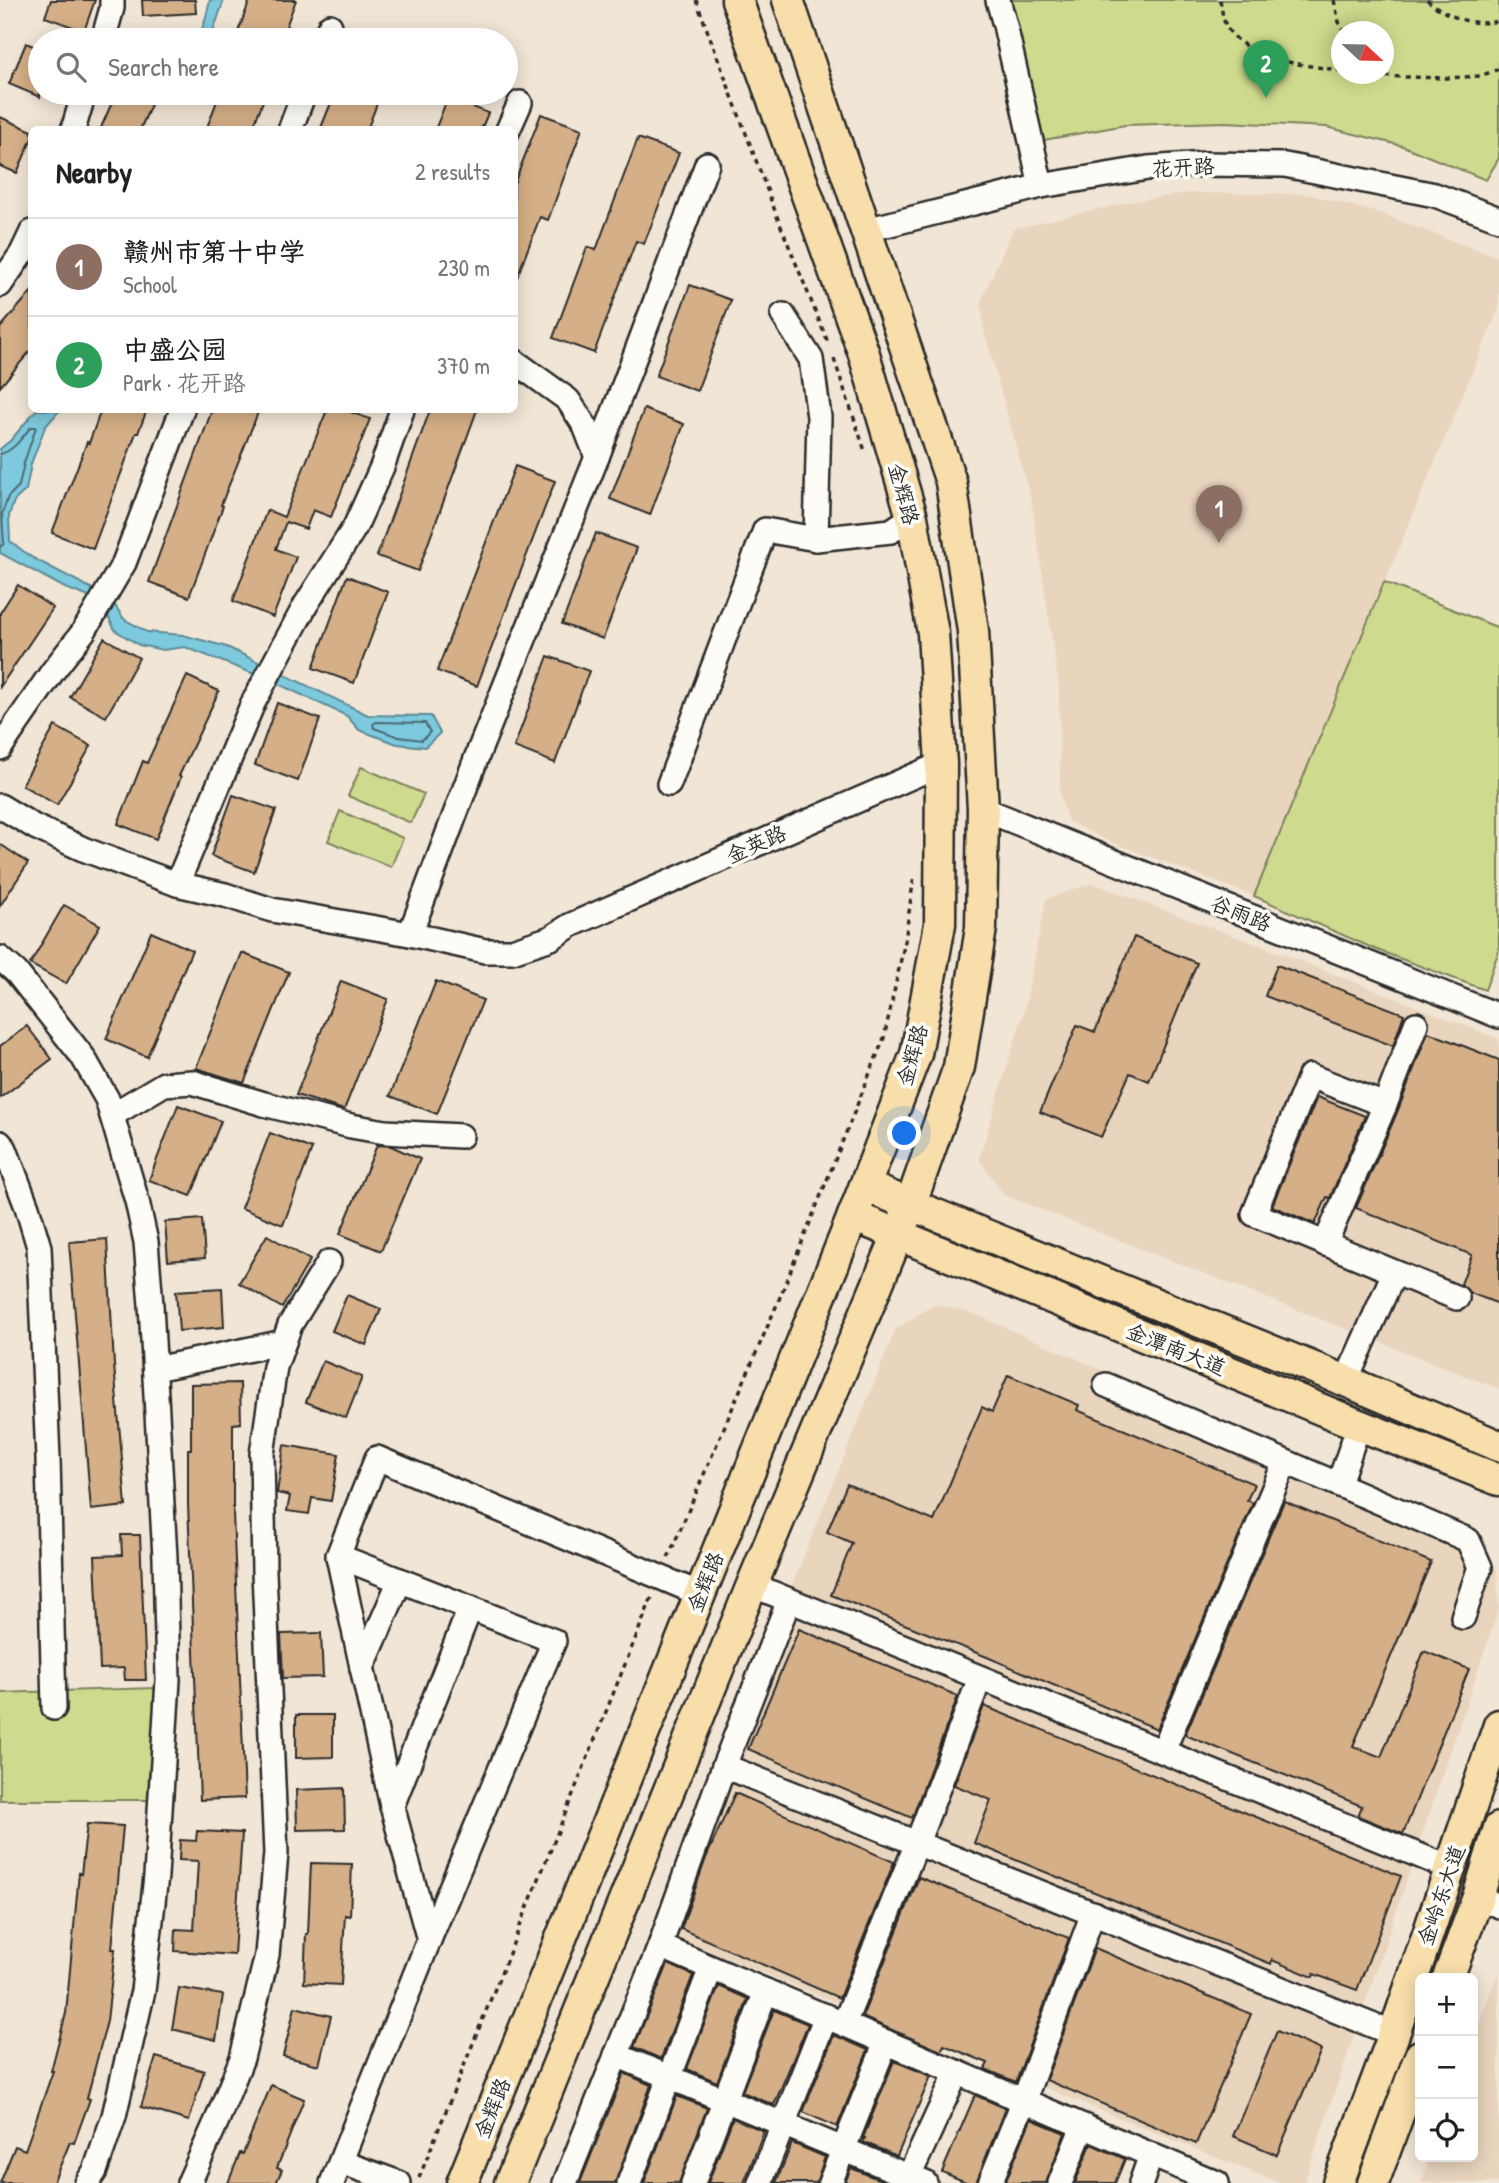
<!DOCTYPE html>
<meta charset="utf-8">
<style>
:root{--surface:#fff;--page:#f2f2f2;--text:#222;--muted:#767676;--line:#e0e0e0;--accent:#111827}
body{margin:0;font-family:"Patrick Hand","LXGW WenKai TC",sans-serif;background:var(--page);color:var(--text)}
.controls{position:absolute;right:21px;bottom:21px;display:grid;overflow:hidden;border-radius:10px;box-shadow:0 4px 18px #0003}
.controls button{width:63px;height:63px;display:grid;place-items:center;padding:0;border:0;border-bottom:2px solid var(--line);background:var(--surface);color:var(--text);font:35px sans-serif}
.compass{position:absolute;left:1331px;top:21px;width:63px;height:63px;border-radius:50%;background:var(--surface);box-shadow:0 4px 18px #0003;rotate:112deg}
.you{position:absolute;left:905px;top:1134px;width:24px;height:24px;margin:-18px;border:5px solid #fff;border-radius:50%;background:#1a73e8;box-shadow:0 0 0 10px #1a73e833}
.badge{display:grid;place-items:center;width:46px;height:46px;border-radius:50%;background:var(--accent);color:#fff;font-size:23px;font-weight:700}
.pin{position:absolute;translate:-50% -58px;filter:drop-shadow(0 2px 4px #0008)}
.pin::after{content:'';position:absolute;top:37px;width:24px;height:21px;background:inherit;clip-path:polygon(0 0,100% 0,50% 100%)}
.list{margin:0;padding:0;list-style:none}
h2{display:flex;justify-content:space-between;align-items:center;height:91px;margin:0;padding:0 28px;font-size:30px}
h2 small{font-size:23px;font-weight:400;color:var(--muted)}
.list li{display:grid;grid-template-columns:46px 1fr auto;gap:21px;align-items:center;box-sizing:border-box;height:98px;padding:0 28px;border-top:2px solid var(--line)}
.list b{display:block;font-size:26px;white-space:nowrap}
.list p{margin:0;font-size:23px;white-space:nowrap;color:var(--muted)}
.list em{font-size:23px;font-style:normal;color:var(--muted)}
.icon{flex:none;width:38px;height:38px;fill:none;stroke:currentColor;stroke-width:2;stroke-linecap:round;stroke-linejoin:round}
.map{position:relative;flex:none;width:1499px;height:2183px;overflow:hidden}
.search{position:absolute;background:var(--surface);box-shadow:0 4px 18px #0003;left:28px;top:28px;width:490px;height:77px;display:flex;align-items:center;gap:18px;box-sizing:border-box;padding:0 24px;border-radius:38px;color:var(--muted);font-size:26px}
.panel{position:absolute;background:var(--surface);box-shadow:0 4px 18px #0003;left:28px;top:126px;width:490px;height:287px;border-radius:10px}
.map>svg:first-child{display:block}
</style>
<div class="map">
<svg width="1499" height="2183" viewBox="0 0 1499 2183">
<rect width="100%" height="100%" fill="#f1e5d5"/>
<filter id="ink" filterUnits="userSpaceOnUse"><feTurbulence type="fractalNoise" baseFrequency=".0143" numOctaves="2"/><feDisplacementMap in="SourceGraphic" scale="14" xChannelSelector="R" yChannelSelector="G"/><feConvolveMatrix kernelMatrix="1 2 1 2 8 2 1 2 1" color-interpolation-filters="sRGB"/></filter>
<g filter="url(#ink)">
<g fill="#e9d5be">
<polygon points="1190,193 1306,194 1380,213 1458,243 1499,257 1499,308 1254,896 1106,840 1068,821 1060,796 1059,687 1032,504 984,330 981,301 1013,229 1133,201"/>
<polygon points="1092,883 1283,954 1499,1039 1499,1389 1004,1195 979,1159 1024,1011 1046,899"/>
<polygon points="935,1304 972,1313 1480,1535 1497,1570 1499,1608 1304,2183 1279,2183 653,1928 896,1329"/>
<polygon points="1499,1974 1499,2183 1421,2183 1430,2157 1473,2157 1473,2040 1494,1982"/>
</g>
<g fill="#ceda8d" stroke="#7c825c" stroke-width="2" fill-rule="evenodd">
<path d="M1008,0H1499V158L1486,180L1403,146L1326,127L1225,122L1125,125L1044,140ZM1342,32H1384V74H1342Z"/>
<polygon points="1384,582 1499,628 1499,950 1485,990 1377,950 1254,896"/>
<polygon points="361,767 424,794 411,823 348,796"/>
<polygon points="340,811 403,838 391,867 328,841"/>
<polygon points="156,1688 148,1800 0,1800 0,1693"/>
</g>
<g fill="#7dc9dd" stroke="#5c8a96" stroke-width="2">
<polygon points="210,0 224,0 210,40 198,40 205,21"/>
<polygon points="36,410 60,410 45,427 31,464 26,490 14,501 9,516 10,541 31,557 110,598 124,619 147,632 183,635 227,647 368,715 431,716 440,733 425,747 397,744 359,730 347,716 272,681 185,647 163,650 139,645 115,630 100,601 65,588 0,553 0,449 11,440"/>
</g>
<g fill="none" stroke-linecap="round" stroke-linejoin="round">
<g stroke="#4c6a72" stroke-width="2">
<path d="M0,454C14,451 22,437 31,427H36L24,463L19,486L8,497L2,514L4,544L0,547"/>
<polygon points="376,722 425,723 430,732 422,740 399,737 374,728 373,724"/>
</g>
</g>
<g fill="#d5af87" stroke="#2b2b2b" stroke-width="2">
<polygon points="51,0 95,0 84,31 45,17"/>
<polygon points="142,0 195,0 196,13 143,16"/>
<polygon points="250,0 296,0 281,40 245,40 236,37"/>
<polygon points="26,43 40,49 40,97 9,84"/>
<polygon points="116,93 156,93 140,130 100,130"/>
<polygon points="220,93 266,93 252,130 206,130"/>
<polygon points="335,93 381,93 367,130 320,130"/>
<polygon points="448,97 488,113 481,130 435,130"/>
<polygon points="541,114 582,129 548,220 540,217 516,280 514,279 514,184"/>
<polygon points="0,117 32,131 32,138 17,173 0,166"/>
<polygon points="638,138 679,153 644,244 636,241 594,353 553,338 587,247 596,250"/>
<polygon points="690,285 731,300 697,391 656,376"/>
<polygon points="32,291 32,349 0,387 0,328"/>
<polygon points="644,409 684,424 650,515 610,499"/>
<polygon points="101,410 147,410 138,433 136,433 93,549 52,533 87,442 89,443"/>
<polygon points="212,410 259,410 221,505 223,506 189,597 149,582"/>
<polygon points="327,410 345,410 370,419 331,517 313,510 306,529 286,522 276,549 296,557 273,617 233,601 267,510 284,517"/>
<polygon points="430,410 477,410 418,571 377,556"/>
<polygon points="515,466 555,481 477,686 437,671"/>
<polygon points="596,533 637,548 603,639 562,624"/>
<polygon points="347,576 388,592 354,683 313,668"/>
<polygon points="18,585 53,608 0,687 0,613"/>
<polygon points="104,638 139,658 106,717 70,697"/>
<polygon points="548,656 589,671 555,763 514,747"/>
<polygon points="187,676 219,691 179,776 181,777 156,839 118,824 143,761 147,763"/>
<polygon points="277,703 320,719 298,781 255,765"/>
<polygon points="55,726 91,746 57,805 22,785"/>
<polygon points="233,795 276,810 254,872 211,856"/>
<polygon points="0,844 28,863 0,906"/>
<polygon points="64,905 100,925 66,984 30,964"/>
<polygon points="151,932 192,950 147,1057 106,1039"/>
<polygon points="1134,937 1197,963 1149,1081 1130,1073 1101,1137 1040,1112 1077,1025 1095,1032"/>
<polygon points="242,953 289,972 244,1083 196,1068"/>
<polygon points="1277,965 1404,1014 1393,1046 1265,996"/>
<polygon points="341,981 388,999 344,1110 296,1095"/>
<polygon points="436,981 483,1000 437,1114 390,1096"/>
<polygon points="27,1026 52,1059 0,1098 0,1046"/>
<polygon points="1428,1032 1499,1060 1499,1304 1470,1293 1461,1284 1472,1255 1356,1208 1398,1110"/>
<polygon points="1317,1097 1365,1116 1330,1198 1327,1197 1315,1224 1272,1206"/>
<polygon points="178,1105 221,1121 191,1196 149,1180"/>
<polygon points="270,1133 312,1149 283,1225 241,1208"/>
<polygon points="377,1145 391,1146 420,1159 381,1251 340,1234"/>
<polygon points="202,1219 205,1258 168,1261 165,1222"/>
<polygon points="267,1235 310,1260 282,1308 239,1283"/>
<polygon points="107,1239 114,1365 126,1506 91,1510 69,1242"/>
<polygon points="222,1288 224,1327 179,1331 176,1291"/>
<polygon points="347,1295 381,1309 366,1345 332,1331"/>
<polygon points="323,1361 362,1377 346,1418 306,1402"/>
<polygon points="1008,1375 1079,1405 1077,1410 1254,1484 1247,1500 1253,1503 1157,1729 987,1657 831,1595 852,1543 827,1532 847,1484 934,1521 982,1407 992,1412"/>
<polygon points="240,1383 241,1423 233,1424 233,1513 245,1798 200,1800 188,1504 188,1449 191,1449 191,1384"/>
<polygon points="284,1445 339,1454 331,1501 312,1498 309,1514 287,1511 290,1496 277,1493"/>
<polygon points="1284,1501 1431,1562 1353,1746 1381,1757 1424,1651 1469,1669 1403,1834 1358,1816 1362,1806 1185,1735"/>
<polygon points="121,1535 140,1535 146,1680 125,1680 124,1668 100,1669 95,1556 122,1555"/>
<polygon points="799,1629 958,1696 912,1818 748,1749"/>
<polygon points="321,1633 323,1677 283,1678 281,1634"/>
<polygon points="984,1706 1401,1876 1357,1990 1314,1974 1313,1977 1272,1960 1271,1964 974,1843 991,1800 954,1785"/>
<polygon points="296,1715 333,1715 333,1757 296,1758"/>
<polygon points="344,1788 345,1829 297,1830 296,1790"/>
<polygon points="735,1793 894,1862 839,1998 681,1929 706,1858"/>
<polygon points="87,1824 123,1826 112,1949 115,1949 107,2021 87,2098 90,2099 74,2143 70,2142 53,2183 0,2183 15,2146 25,2150 53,2071 51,2071 66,2013 79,1873 81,1874"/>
<polygon points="197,1831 242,1833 234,1955 175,1951 176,1929 194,1930 198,1861 179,1860 180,1840 196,1841"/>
<polygon points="311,1863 352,1864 350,1916 345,1915 341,1985 304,1983 306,1934 308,1934"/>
<polygon points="919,1877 1069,1938 1016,2082 985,2069 988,2063 944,2045 941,2051 862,2017"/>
<polygon points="1095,1948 1251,2014 1196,2144 1046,2080"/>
<polygon points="668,1964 693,1975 661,2059 634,2047"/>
<polygon points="719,1986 748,1999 717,2082 687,2069"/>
<polygon points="179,1988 223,1995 216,2040 172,2029"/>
<polygon points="295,2007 331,2016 319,2065 283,2056"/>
<polygon points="774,2010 808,2024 774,2105 742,2092"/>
<polygon points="1277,2031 1321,2050 1277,2155 1233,2136"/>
<polygon points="834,2035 868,2050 837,2127 803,2112"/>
<polygon points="156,2057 204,2071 189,2121 141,2107"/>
<polygon points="894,2061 931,2076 897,2156 863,2142 865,2138 863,2138"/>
<polygon points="624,2073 651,2085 615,2183 580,2183"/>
<polygon points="271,2085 304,2099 277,2168 282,2170 276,2183 228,2183 240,2153 243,2154"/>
<polygon points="975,2095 1005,2108 976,2183 968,2183 942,2172"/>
<polygon points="677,2096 707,2108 679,2183 644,2183"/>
<polygon points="733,2118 764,2131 744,2183 708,2183"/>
<polygon points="1031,2119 1065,2133 1046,2183 1005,2183"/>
<polygon points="792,2143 825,2157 816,2183 776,2183"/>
<polygon points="1091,2144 1125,2159 1115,2183 1075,2183"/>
<polygon points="851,2168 888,2183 845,2183"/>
</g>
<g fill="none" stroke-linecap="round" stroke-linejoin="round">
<defs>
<g id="minor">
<polyline points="998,0 1005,25 1041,186"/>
<polyline points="103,40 112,8 112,0"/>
<polyline points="324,40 330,26"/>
<polyline points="73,130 84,93"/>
<polyline points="290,130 304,93"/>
<polyline points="508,130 520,103"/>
<polyline points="866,230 1041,186 1148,168 1205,164 1285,165 1435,195 1499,219"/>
<polyline points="0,285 22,253 32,232"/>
<polyline points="783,315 811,359 819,417 816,539 891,531 912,517"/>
<polyline points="597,457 707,164"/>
<polyline points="0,748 53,671 84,631 124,563 182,410"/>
<polyline points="669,784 765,530 816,539"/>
<polyline points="0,806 35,827 83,849 177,884 225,895 272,910 410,934 485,951 512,951 551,938 571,925 941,764"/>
<polyline points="983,809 1499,1016"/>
<polyline points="177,884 253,703 305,606 355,527 382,467 402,410"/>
<polyline points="410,934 479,751 597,457 585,426 568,400 514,361"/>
<polyline points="0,958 16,972 83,1057 107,1099 137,1201 146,1242 151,1305 165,1558 168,1680 156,1876 143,1991 114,2116 95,2171 87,2183"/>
<polyline points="1385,1105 1310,1076 1254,1214 1457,1298"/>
<polyline points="112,1115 164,1084 192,1082 264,1104 351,1126 385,1132 461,1136"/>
<polyline points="0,1143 5,1149 27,1207 39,1247 48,1459 54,1708"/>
<polyline points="1325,1244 1385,1105 1416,1024"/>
<polyline points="155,1369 284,1342"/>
<polyline points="1346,1381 1394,1273"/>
<polyline points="1106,1385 1468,1540 1480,1567 1463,1617"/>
<polyline points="1339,1483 1359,1425"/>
<polyline points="338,1556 554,1641 429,1940"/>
<polyline points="752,1585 1450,1868"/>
<polyline points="362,1668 400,1580"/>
<polyline points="1163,1751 1285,1462"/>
<polyline points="724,1766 1394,2034"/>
<polyline points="392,1806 470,1608"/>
<polyline points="1478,1897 1499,1906"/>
<polyline points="660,1946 1217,2183"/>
<polyline points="844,2024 917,1843 980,1678"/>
<polyline points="616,2055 925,2183"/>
<polyline points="341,2162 399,2183"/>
<polyline points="189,2183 218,2118 242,2058 267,1955 276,1853 264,1572 262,1454 275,1367 290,1325 329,1262"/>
<polyline points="332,2183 429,1940 392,1806 338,1556 377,1458 700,1594"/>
<polyline points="565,2183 660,1946 724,1766 789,1600"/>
<polyline points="629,2183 711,1968"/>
<polyline points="693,2183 766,1991"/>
<polyline points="760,2183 826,2016"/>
<polyline points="830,2183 886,2042"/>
<polyline points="906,2183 957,2072"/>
<polyline points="990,2183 1024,2100 1093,1913"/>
<polyline points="1060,2183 1083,2126"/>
<polyline points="1141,2183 1151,2155"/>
</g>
<g id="major">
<polyline points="865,1186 1346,1381 1499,1446"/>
<polyline points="853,1216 1359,1425 1499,1480"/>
<polyline points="1448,1978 1478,1897 1499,1828"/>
<polyline points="462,2183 853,1216 916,1054 940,924 941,764 933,633 912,517 864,354 737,0"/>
<polyline points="510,2183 752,1585 910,1206 959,1067 981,928 983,809 973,631 951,482 788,0"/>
<polyline points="1338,2183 1394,2034 1499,1725"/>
<polyline points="1373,2183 1420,2056"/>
</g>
</defs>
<use href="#minor" stroke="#2b2b2b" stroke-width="28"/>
<use href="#major" stroke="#2b2b2b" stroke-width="35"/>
<g stroke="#2b2b2b" stroke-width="3.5" stroke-dasharray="5 5" stroke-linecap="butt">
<polyline points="696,0 778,219 829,345"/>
<path d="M1220,0C1222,10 1223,23 1229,31C1255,63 1305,64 1342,71"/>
<polyline points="1334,0 1339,22 1344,32"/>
<path d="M1427,0C1448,17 1472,27 1499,21"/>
<polyline points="1355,74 1368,76 1447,78 1480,76 1499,69"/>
<polyline points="834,359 865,451"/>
<polyline points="668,1558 778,1302 884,1038 905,941 914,876"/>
<polyline points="419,2178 652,1597"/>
</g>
<use href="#minor" stroke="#fdfcf7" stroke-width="23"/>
<use href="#major" stroke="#f8deab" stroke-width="30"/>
</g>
</g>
<g text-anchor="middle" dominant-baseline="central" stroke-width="7" stroke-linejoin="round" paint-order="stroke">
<g font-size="21" fill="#2b2b2b" stroke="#fdfcf7">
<text transform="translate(1183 167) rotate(-3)">花开路</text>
<text transform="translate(904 494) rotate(75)">金辉路</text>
<text transform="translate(756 844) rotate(-24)">金英路</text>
<text transform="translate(1241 913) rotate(22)">谷雨路</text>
<text transform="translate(912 1055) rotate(-74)">金辉路</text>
<text transform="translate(1176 1349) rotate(22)">金潭南大道</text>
<text transform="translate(705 1582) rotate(-68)">金辉路</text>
<text transform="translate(1441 1895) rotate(-71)">金岭东大道</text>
<text transform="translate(492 2108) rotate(-68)">金辉路</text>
</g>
</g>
</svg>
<div class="controls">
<button>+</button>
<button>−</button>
<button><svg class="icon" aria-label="locate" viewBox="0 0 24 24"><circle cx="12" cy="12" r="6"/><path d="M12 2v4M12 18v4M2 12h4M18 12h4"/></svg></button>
</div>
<svg class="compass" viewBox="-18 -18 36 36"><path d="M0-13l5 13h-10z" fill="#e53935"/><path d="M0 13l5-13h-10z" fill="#767676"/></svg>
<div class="you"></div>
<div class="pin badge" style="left:1219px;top:543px;background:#8d6e63">1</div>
<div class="pin badge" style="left:1266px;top:98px;background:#2e9e5b">2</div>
<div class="search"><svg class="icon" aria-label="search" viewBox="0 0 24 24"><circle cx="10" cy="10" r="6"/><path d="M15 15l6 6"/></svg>Search here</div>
<section class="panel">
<h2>Nearby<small>2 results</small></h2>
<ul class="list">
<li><span class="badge" style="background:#8d6e63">1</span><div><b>赣州市第十中学</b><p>School</p></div><em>230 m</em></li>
<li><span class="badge" style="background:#2e9e5b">2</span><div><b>中盛公园</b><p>Park · 花开路</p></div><em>370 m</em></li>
</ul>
</section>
</div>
